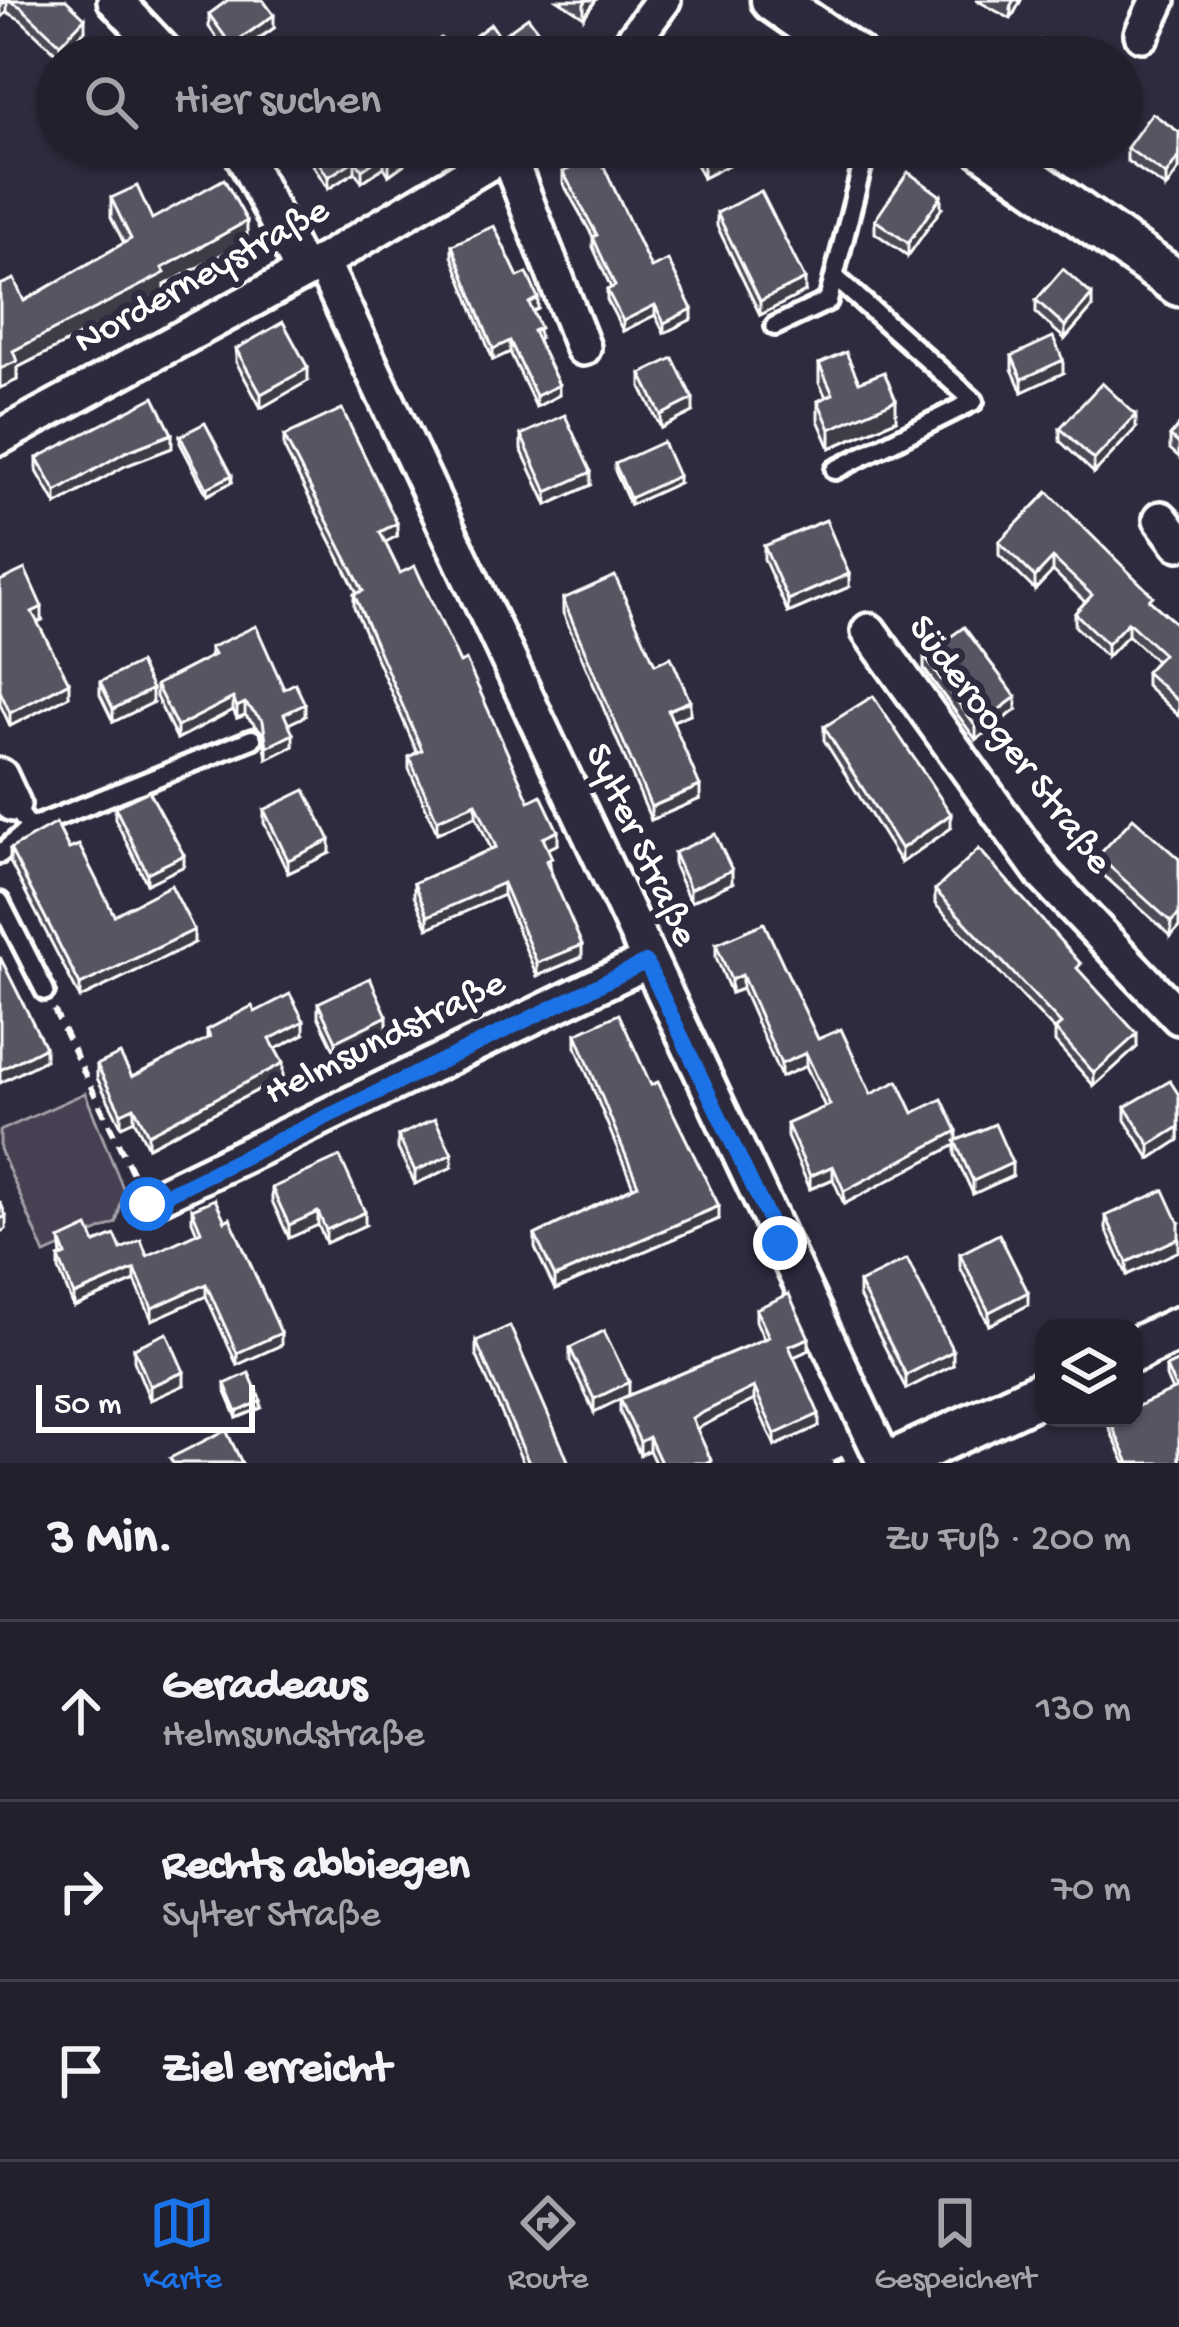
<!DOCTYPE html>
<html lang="de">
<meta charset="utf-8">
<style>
:root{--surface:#23202e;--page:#2b2836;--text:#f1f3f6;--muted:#a3a3aa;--line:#403e4a;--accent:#1a73e8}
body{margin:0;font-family:"Gochi Hand",sans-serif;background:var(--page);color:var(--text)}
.controls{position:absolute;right:36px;bottom:36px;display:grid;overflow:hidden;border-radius:24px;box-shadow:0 3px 9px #0004}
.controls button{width:108px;height:108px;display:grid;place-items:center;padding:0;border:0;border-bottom:3px solid var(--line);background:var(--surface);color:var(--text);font:60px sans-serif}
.scale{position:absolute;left:36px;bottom:30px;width:219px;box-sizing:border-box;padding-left:12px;border:6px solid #fff;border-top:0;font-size:33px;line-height:42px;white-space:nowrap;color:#fff;-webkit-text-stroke:9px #2f2a3d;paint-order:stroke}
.stop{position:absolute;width:36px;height:36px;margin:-27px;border:9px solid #1a73e8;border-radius:50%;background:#fff}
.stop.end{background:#1a73e8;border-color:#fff;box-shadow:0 3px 12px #0008}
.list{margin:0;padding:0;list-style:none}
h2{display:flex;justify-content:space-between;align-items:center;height:156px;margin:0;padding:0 48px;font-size:51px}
h2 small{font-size:39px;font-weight:400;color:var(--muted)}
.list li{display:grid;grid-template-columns:78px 1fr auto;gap:36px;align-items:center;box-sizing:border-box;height:180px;padding:0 48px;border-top:3px solid var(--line)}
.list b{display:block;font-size:45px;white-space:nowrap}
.list p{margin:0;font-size:39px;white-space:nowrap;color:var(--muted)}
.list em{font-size:39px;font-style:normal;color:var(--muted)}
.icon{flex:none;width:66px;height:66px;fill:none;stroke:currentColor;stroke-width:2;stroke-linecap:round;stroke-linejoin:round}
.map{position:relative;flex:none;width:1179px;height:1463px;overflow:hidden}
.search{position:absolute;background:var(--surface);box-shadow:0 3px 9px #0004;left:36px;right:36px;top:36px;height:132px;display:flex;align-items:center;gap:30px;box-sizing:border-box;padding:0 42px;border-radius:66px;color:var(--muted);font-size:45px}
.sheet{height:696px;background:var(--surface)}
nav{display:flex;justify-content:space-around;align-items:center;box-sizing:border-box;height:168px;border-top:3px solid var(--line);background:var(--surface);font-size:33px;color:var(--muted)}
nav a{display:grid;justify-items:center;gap:6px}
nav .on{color:var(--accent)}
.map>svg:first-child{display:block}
</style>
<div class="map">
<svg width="1179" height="1463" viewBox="0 0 1179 1463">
<rect width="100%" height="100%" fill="#2f2a3d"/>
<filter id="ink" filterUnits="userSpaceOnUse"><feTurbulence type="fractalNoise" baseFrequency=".00833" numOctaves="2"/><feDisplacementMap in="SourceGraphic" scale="24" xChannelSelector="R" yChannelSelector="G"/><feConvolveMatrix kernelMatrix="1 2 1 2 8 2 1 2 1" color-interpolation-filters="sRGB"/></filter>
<g filter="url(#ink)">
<polygon fill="#464152" stroke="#a2a0a8" stroke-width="3" points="85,1093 124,1191 116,1223 45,1254 0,1149 0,1131"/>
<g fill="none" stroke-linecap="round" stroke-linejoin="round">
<defs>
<g id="service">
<polyline points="775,326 828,301 867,147"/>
<polyline points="835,470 974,401 836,278"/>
<polyline points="13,804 30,828 252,739"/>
<polyline points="0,854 30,828"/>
<polyline points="0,902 45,991"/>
</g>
<g id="minor">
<polyline points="115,0 169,57"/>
<polyline points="1142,34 1158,0"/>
<polyline points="621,57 663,0"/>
<polyline points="239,147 303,272"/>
<polyline points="507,153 583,348"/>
<polyline points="322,262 885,1463"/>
<polyline points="0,437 322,262 515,147"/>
<polyline points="1161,519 1179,543"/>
<polyline points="869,631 1044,875 1179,1017"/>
<polyline points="0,776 13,804"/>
<polyline points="162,1195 646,962"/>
</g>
<g id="tertiary">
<polyline points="773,0 855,57"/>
<polyline points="984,147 1179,284"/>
<polyline points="1134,1350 1179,1329"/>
<polyline points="891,1463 1044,1392"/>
</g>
</defs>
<use href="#service" stroke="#fff" stroke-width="26"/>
<use href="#minor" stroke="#fff" stroke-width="42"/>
<use href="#tertiary" stroke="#fff" stroke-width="51"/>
<g stroke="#fff" stroke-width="6" stroke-dasharray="12 9" stroke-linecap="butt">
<polyline points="1068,165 1077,147"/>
<polyline points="54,1010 137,1182"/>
<polyline points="833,1463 850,1455"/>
</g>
<use href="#service" stroke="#2f2a3d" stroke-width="16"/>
<use href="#minor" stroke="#2f2a3d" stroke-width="33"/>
<use href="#tertiary" stroke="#2f2a3d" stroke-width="42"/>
</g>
<g fill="#4d4956" stroke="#fff" stroke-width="3">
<polygon points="0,0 66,0 85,30 60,57 21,20 7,12 1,18 0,17"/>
<polygon points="558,0 596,0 584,17"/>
<polygon points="976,0 1021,0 1011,19"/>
<polygon points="209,14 274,28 234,57 230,57 209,27"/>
<polygon points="1179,132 1179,169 1166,188 1127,161 1127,148"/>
<polygon points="308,147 424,147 424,150 389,175 384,167 362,182 355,172 328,189 308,157"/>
<polygon points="687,147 733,147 734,162 703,178"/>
<polygon points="563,172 651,268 692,319 664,333 655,315 623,331 607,300 607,290 611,288 593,247 593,237 563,183"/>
<polygon points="111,198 152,219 247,241 165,285 165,292 17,368 17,380 0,388 0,285 24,301 124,243 111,217"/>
<polygon points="941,209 908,256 875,233 875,220"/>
<polygon points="717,213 805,292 760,315 717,226"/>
<polygon points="452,245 518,277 538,309 533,311 540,338 538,340 559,395 536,407 510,352 493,360 452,256"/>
<polygon points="1036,300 1092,308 1065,339 1036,313"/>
<polygon points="236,349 308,381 261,408 236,362"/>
<polygon points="1012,356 1063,373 1022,392 1012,369"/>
<polygon points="819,364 859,382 896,420 830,448 818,420 818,401 826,397 819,383"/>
<polygon points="641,374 693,412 661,428 641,387"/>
<polygon points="1179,425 1179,457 1170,449 1170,436"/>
<polygon points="1060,428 1136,428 1094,473 1060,441"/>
<polygon points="521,435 591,485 547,505 521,449"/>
<polygon points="180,436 232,482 207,495 180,443"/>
<polygon points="284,436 397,536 385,542 400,573 460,663 529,801 558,844 548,849 551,871 582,957 537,976 503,895 428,928 414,896 414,883 491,849 476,816 437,833 409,769 409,757 417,752 354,607 354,594 357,593 284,448"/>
<polygon points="172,448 125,466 56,505 37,471 37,458"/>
<polygon points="615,464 678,483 630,505 615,471"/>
<polygon points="1048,492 1153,604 1179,626 1179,716 1146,685 1146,672 1156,661 1128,635 1107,657 1075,626 1075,613 1085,602 1053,571 1035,590 999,555 999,542"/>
<polygon points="764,546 849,587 788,613 764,559"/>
<polygon points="0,581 42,620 37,622 69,696 10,726 0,704"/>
<polygon points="563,599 655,664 690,714 673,721 700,799 651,820 563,613"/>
<polygon points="210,648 284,689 305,716 288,724 293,746 267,759 263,733 245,715 237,718 233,710 177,739 156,697 156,685 210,657"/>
<polygon points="924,656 1016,710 976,740 924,669"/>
<polygon points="100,682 152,703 113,722 100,695"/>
<polygon points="824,727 951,828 901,863 824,740"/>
<polygon points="115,807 184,866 147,884 115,819"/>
<polygon points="264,810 330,853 288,873 264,823"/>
<polygon points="10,849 69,849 114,915 194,943 80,998 10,862"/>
<polygon points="674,853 732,883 690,902 674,866"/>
<polygon points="1098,856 1179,859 1179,927 1171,936 1098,870"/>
<polygon points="935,890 1081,973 1137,1047 1094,1086 1055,1042 1055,1031 935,904"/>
<polygon points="716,944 818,1039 871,1094 913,1113 1012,1176 973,1194 955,1155 955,1144 844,1204 833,1179 810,1189 787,1137 787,1124 825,1107 806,1066 781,1077 742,989 731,993 716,957"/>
<polygon points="318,1003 387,1029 336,1054 318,1016"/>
<polygon points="255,1012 304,1034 275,1049 283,1077 148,1147 134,1120 121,1126 97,1078 97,1065 132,1077 207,1039 207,1030"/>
<polygon points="576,1034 651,1085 719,1219 555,1290 535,1248 535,1235 633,1187 576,1047"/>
<polygon points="1179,1095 1179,1140 1150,1159 1125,1120 1125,1107"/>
<polygon points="398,1136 452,1167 415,1184 398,1149"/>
<polygon points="272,1188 365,1225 326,1243 318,1225 289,1238 272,1201"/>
<polygon points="192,1209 281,1345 237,1365 206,1296 152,1320 135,1281 74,1307 59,1270 59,1258 62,1257 60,1240 95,1243 147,1256 197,1233 192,1221"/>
<polygon points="1106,1216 1179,1223 1127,1275 1106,1229"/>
<polygon points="960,1254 1028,1305 989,1325 960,1267"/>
<polygon points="859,1283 953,1365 906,1389 859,1296"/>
<polygon points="756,1309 809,1350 794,1357 819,1426 775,1446 754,1400 696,1429 711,1463 655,1463 649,1450 640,1455 620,1412 620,1399 764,1339 756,1321"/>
<polygon points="604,1331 594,1412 570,1361 570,1348"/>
<polygon points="476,1341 569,1463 523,1463 476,1354"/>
<polygon points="134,1348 184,1385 150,1400 134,1361"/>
<polygon points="1179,1361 1179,1463 1125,1463 1109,1428 1109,1419 1172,1391 1166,1377 1166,1367"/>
<polygon points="225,1384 261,1408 237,1418 225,1390"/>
</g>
<g fill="#3e3c46" stroke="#fff" stroke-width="3">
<polygon points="7,0 7,12 1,18 1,5"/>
<polygon points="587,0 596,0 584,17 584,4"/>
<polygon points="1014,0 1021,0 1011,19 1011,5"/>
<polygon points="274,15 274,28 231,57 231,45"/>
<polygon points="85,18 85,30 60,57 60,44"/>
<polygon points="412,147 424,147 424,150 389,175 389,163"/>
<polygon points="734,149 734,162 703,178 703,165"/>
<polygon points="384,155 384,167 362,182 362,170"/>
<polygon points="1179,156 1179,169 1166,188 1166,175"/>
<polygon points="355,160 355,172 328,189 328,177"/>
<polygon points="941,196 941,209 908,256 908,243"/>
<polygon points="247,221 247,241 165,285 165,292 17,368 17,380 0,388 0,369 13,351"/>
<polygon points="805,279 805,292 760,315 760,301"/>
<polygon points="1092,295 1092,308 1065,339 1065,326"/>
<polygon points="538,298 538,309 529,313 529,303"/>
<polygon points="655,305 655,315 623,331 623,321"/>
<polygon points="692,309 692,319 664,333 664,323"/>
<polygon points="510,341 510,352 493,360 493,349"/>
<polygon points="1063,360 1063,373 1022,392 1022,379"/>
<polygon points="308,368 308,381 261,408 261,394"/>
<polygon points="559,385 559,395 536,407 536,396"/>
<polygon points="693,399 693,412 661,428 661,415"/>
<polygon points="896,400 896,420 830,448 830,429"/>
<polygon points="1136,415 1136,428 1094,473 1094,460"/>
<polygon points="172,434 172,448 125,466 56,505 56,492 125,452"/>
<polygon points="591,472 591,485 547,505 547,492"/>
<polygon points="232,475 232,482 207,495 207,488"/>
<polygon points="678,476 678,483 630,505 630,498"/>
<polygon points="397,523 397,536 380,545 380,532"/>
<polygon points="1053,558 1053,571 1035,590 1035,577"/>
<polygon points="849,574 849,587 788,613 788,600"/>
<polygon points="42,607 42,620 32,625 32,612"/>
<polygon points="1128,622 1128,635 1107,657 1107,644"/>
<polygon points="69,682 69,696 10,726 10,713"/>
<polygon points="152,689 152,703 113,722 113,709"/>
<polygon points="1016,697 1016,710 976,740 976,727"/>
<polygon points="233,698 233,710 177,739 177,727"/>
<polygon points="690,701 690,714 668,723 668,710"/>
<polygon points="245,703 245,715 237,718 237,707"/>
<polygon points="305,704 305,716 284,726 284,714"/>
<polygon points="293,734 293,746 267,759 267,747"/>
<polygon points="700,786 700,799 651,820 651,807"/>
<polygon points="476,803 476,816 437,833 437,820"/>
<polygon points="951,814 951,828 901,863 901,849"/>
<polygon points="558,831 558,844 543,851 543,838"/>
<polygon points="330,840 330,853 288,873 288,860"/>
<polygon points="184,855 184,866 147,884 147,873"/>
<polygon points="732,870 732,883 690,902 690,889"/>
<polygon points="503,883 503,895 428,928 428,916"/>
<polygon points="1179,914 1179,927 1171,936 1171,922"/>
<polygon points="194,930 194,943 80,998 80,985"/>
<polygon points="582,945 582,957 537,976 537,963"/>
<polygon points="742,975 742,989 731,993 731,980"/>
<polygon points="387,1016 387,1029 336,1054 336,1041"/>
<polygon points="304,1021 304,1034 270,1052 270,1039"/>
<polygon points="1137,1034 1137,1047 1094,1086 1094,1073"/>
<polygon points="45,1047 45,1060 0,1083 0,1070"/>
<polygon points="806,1053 806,1066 781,1077 781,1064"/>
<polygon points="283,1063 283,1077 148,1147 148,1134"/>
<polygon points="134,1107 134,1120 121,1126 121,1113"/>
<polygon points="1179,1127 1179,1140 1150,1159 1150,1145"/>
<polygon points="957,1131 957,1144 844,1204 844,1191"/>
<polygon points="452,1154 452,1167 415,1184 415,1171"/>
<polygon points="1012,1163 1012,1176 973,1194 973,1181"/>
<polygon points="833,1166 833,1179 810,1189 810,1176"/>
<polygon points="719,1206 719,1219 555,1290 555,1277"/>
<polygon points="318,1212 318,1225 289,1238 289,1225"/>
<polygon points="365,1212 365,1225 326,1243 326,1230"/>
<polygon points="6,1216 6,1229 0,1232 0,1219"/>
<polygon points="1179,1238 1179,1251 1127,1275 1127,1262"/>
<polygon points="135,1269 135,1281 74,1307 74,1295"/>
<polygon points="206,1284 206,1296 152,1320 152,1308"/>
<polygon points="1028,1292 1028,1305 989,1325 989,1312"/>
<polygon points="281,1333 281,1345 237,1365 237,1353"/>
<polygon points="809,1338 809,1350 789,1359 789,1346"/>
<polygon points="953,1351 953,1365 906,1389 906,1375"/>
<polygon points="184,1372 184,1385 150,1400 150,1386"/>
<polygon points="629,1382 629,1395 594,1412 594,1399"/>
<polygon points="754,1387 754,1400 692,1431 692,1418"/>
<polygon points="261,1401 261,1408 237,1418 237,1412"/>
<polygon points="819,1414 819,1426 775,1446 775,1434"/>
<polygon points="649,1437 649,1450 640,1455 640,1442"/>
</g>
<g fill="#595564" stroke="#fff" stroke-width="3">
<polygon points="8,0 66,0 85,18 60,44 21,7"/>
<polygon points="228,0 263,0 274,15 231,45 209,14"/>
<polygon points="528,17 552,50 542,57 413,57 441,38 452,53 491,24 500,37"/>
<polygon points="709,38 737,57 696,57"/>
<polygon points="1040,40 1075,57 1032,57"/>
<polygon points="125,49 131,57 115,57"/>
<polygon points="1152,113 1179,132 1179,156 1166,175 1127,148"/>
<polygon points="309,147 412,147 389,163 384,155 362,170 355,160 328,177"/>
<polygon points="694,147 733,147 734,149 703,165"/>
<polygon points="598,154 651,268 668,260 692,309 664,323 655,305 623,321 607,290 615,286 593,237 597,235 563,172"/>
<polygon points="908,172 941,196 908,243 875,220"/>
<polygon points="224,179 247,221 162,268 165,273 13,351 17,361 0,369 0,285 14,279 24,301 131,239 111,198 137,186 152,219"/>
<polygon points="761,191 805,279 760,301 717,213"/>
<polygon points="494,226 518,277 527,273 538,298 529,303 540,328 533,331 559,385 536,396 510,341 493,349 452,245"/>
<polygon points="1063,269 1092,295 1065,326 1036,300"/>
<polygon points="283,322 308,368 261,394 236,349"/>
<polygon points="1053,337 1063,360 1022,379 1012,356"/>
<polygon points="846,352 859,382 884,372 896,400 830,429 818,401 833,394 819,364"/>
<polygon points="673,358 693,399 661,415 641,374"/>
<polygon points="1102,383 1136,415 1094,460 1060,428"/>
<polygon points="154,397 172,434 125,452 56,492 37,458"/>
<polygon points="342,409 397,523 380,532 400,573 415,566 460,663 466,660 529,801 541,795 558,831 543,838 552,858 546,861 582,945 537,963 503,883 428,916 414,883 496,847 476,803 437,820 409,757 422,750 354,594 363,591 284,436"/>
<polygon points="565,415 591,472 547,492 521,435"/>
<polygon points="205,423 232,475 207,488 180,436"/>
<polygon points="1179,425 1179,444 1170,436"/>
<polygon points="663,442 678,476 630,498 615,464"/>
<polygon points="1048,492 1153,596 1149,600 1179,626 1179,702 1146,672 1163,654 1128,622 1107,644 1075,613 1092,595 1053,558 1035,577 999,542"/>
<polygon points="826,520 849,574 788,600 764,546"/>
<polygon points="25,569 42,607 32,612 69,682 10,713 0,691 0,581"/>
<polygon points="615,576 655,664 671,657 690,701 668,710 700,786 651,807 563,599"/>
<polygon points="256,626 284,689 295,683 305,704 284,714 293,734 267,747 263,721 245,703 237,707 233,698 177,727 156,685 214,655 210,648"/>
<polygon points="964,627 1016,697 976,727 924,656"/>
<polygon points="139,663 152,689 113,709 100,682"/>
<polygon points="873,696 951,814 901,849 824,727"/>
<polygon points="305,790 330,840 288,860 264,810"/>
<polygon points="149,791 184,855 147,873 115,807"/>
<polygon points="1133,818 1179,859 1179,914 1171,922 1098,856"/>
<polygon points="56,823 69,849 79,845 114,915 171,885 194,930 80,985 10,849"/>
<polygon points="715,834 732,870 690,889 674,853"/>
<polygon points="979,849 1081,964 1077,968 1137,1034 1094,1073 1055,1029 1061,1024 935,890"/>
<polygon points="764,923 818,1039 841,1029 871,1094 898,1081 913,1113 942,1099 957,1131 844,1191 833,1166 810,1176 787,1124 830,1105 806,1053 781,1064 742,975 731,980 716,944"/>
<polygon points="0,957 45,1047 0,1070"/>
<polygon points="370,978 387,1016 336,1041 318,1003"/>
<polygon points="290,994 304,1021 270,1039 283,1063 148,1134 134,1107 121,1113 97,1065 120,1054 132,1077 210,1037 207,1030 252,1006 255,1012"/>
<polygon points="619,1014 651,1085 658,1082 719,1206 555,1277 535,1235 638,1185 576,1034"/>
<polygon points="1170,1081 1179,1095 1179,1127 1150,1145 1125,1107"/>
<polygon points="435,1119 452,1154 415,1171 398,1136"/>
<polygon points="995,1124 1012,1163 973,1181 955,1141"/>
<polygon points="340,1157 365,1212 326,1230 318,1212 289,1225 272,1188"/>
<polygon points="1164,1190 1179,1223 1179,1238 1127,1262 1106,1216"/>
<polygon points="215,1199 225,1221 230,1218 281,1333 237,1353 206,1284 152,1308 135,1269 74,1295 59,1258 66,1255 60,1240 88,1227 95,1243 115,1235 121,1249 141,1240 147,1256 201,1231 192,1209"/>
<polygon points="0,1201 6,1216 0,1219"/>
<polygon points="999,1234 1028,1292 989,1312 960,1254"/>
<polygon points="907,1259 953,1351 906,1375 859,1283"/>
<polygon points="789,1294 809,1338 789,1346 819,1414 775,1434 754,1387 692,1418 711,1460 705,1463 661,1463 649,1437 640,1442 620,1399 769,1337 756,1309"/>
<polygon points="510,1326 569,1463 529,1463 476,1341"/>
<polygon points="604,1331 629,1382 594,1399 570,1348"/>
<polygon points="167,1333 184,1372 150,1386 134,1348"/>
<polygon points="1179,1361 1179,1463 1129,1463 1109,1419 1134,1418 1134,1408 1176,1389 1166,1367"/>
<polygon points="249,1373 261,1401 237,1412 225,1384"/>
<polygon points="226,1430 242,1463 173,1463 170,1458"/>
</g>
</g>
<g fill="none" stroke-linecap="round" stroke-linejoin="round" filter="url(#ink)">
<polyline stroke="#1a73e8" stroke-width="15" points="147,1204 646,962 780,1243"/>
</g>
<g text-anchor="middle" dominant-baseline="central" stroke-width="12" stroke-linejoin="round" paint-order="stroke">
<g font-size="39" fill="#fff" stroke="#2f2a3d">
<text transform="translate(203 278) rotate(-29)">Norderneystraße</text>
<text transform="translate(1008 746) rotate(53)">Süderooger Straße</text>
<text transform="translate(639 846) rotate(65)">Sylter Straße</text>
<text transform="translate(386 1040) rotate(-26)">Helmsundstraße</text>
</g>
</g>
</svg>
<div class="controls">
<button><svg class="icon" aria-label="layers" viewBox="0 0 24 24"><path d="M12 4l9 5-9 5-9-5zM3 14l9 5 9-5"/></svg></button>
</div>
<div class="scale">50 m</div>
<div class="stop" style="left:147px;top:1204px"></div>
<div class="stop end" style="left:780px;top:1243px"></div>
<div class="search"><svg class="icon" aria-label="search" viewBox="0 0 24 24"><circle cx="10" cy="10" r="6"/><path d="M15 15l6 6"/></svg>Hier suchen</div>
</div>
<section class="sheet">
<h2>3 Min.<small>Zu Fuß · 200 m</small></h2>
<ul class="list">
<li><svg class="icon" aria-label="ahead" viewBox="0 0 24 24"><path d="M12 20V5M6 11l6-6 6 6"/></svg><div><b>Geradeaus</b><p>Helmsundstraße</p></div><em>130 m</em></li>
<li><svg class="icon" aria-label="right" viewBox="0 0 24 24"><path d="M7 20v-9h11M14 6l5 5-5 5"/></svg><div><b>Rechts abbiegen</b><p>Sylter Straße</p></div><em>70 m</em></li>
<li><svg class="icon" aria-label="arrive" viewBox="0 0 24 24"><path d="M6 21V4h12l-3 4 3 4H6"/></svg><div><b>Ziel erreicht</b></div></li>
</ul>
</section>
<nav>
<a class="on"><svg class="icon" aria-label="map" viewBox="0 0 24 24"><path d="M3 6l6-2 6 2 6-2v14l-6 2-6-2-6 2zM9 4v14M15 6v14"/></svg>Karte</a>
<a><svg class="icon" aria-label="directions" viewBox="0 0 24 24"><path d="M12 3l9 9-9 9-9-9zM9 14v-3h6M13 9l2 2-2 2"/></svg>Route</a>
<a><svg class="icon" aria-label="saved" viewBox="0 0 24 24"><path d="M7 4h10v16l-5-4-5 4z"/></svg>Gespeichert</a>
</nav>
